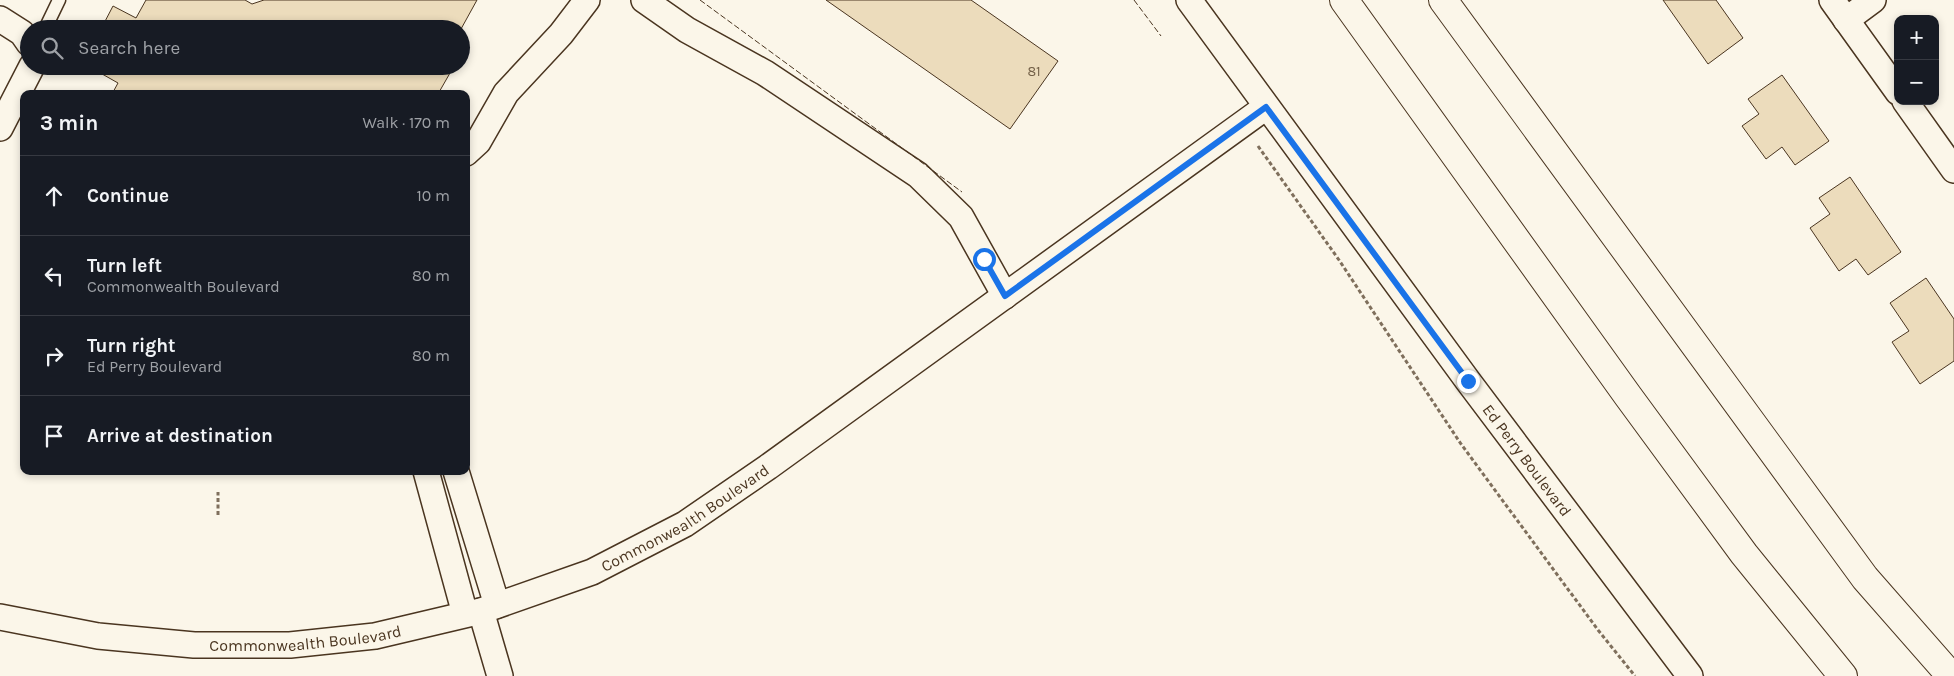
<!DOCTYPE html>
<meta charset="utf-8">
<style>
:root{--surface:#171b24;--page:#242831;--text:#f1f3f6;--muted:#9ea1a6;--line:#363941}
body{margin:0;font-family:Karla,sans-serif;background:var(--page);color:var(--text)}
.controls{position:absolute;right:15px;top:15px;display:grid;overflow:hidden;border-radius:10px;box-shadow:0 2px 8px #0003}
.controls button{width:45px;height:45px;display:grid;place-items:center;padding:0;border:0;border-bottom:1px solid var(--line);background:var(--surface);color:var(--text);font:25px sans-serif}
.stop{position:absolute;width:15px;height:15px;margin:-11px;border:4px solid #1a73e8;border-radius:50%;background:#fff}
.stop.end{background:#1a73e8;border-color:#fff;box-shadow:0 1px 5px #0008}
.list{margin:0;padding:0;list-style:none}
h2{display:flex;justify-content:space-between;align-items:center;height:65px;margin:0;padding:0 20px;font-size:21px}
h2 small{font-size:16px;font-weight:400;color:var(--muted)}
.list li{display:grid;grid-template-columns:32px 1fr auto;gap:15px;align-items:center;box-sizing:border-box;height:80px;padding:0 20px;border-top:1px solid var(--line)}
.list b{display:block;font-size:19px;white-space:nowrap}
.list p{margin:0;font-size:16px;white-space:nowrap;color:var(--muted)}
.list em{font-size:16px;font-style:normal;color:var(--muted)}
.icon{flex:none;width:28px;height:28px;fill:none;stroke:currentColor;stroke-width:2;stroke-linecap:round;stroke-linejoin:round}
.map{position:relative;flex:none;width:1954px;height:676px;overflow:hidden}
.search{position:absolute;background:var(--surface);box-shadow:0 2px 8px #0003;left:20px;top:20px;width:450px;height:55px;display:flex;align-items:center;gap:12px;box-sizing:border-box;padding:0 18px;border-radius:28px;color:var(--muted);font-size:19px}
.panel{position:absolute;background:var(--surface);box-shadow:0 2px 8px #0003;left:20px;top:90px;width:450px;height:385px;border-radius:10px}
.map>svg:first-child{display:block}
</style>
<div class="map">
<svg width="1954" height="676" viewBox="0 0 1954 676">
<rect width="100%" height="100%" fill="#fbf6e9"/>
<g fill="#ecdcbc" stroke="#4a3520">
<polygon points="146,0 245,0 252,4 264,0 477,0 461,29 101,29 113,6 136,18"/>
<polygon points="826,0 971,0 1058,61 1010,129"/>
<polygon points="1663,0 1716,0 1743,38 1708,64"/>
<polygon points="88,66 454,66 438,94 112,94 118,83"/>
<polygon points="1782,75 1829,141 1795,165 1782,147 1766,159 1742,126 1759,114 1748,99"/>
<polygon points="1850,177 1901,252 1868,275 1856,259 1839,271 1810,228 1830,214 1819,198"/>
<polygon points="1926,278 1954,319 1954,361 1920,384 1892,342 1909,331 1890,303"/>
</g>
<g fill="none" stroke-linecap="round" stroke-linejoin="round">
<defs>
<polyline id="lane" points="45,29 59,0"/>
<g id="street">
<polyline points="644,0 687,30 765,73 918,175 961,217 1005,296"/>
<path id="s1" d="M1189,0L1468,381L1690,676"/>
<polyline points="1832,0 1898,92"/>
<polyline points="0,19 22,33 29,43"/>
<polyline points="1846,20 1873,0"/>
<polyline points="1905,101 1954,170"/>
<polyline points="0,128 32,66"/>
<polyline points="466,153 478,142 506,93 561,34 587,0"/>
<polyline points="426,471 465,614"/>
<polyline points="456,471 497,605"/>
<polyline points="481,611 500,676"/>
<path id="s2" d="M0,617L98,636L194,645H290L375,636L481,611L592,572L685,524L768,467L1266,107"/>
</g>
<g id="highway">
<polyline points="1344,0 1628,396 1744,554 1843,676"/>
<polyline points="1443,0 1865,578 1951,676"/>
</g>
</defs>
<use href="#lane" stroke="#4a3520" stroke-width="15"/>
<use href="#street" stroke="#4a3520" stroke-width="28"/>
<use href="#highway" stroke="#4a3520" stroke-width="30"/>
<g stroke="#7f6f5c" stroke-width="3" stroke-dasharray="4 2.5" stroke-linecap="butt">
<polyline points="1258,146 1339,260 1461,444 1598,630 1635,676"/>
<polyline points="218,515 218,492"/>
</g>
<use href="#lane" stroke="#fbf6e9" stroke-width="12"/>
<use href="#street" stroke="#fbf6e9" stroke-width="25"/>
<use href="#highway" stroke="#fbf6e9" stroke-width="28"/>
<g stroke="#4a3520" stroke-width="1" stroke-dasharray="6 2.5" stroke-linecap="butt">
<polyline points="700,0 962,192"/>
<polyline points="1134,0 1161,36"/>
</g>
</g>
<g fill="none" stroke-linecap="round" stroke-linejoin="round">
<polyline stroke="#1a73e8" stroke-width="6" points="984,259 1005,296 1266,107 1468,381"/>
</g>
<g text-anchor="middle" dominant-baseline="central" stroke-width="4" stroke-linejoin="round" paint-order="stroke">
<g font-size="14" fill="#725f47">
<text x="1034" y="71">81</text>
</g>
<g font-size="16" fill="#4a3520" stroke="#fbf6e9">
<text stroke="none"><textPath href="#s1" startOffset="571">Ed Perry Boulevard</textPath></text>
<text stroke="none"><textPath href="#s2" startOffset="712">Commonwealth Boulevard</textPath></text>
<text stroke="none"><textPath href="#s2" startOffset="308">Commonwealth Boulevard</textPath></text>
</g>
</g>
</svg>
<div class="controls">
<button>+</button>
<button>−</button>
</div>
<div class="stop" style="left:984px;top:259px"></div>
<div class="stop end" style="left:1468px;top:381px"></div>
<div class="search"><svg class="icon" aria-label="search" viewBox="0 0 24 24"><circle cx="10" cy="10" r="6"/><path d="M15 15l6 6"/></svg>Search here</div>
<section class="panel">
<h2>3 min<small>Walk · 170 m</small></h2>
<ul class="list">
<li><svg class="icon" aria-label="ahead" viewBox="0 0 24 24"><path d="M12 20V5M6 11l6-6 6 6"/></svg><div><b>Continue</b></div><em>10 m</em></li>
<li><svg class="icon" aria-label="left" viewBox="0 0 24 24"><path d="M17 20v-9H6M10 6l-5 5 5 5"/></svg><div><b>Turn left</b><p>Commonwealth Boulevard</p></div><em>80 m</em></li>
<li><svg class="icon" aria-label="right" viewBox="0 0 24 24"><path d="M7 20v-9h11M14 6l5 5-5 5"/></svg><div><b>Turn right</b><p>Ed Perry Boulevard</p></div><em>80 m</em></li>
<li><svg class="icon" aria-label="arrive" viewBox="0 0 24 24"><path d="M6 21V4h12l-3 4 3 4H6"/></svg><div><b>Arrive at destination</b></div></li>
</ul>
</section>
</div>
